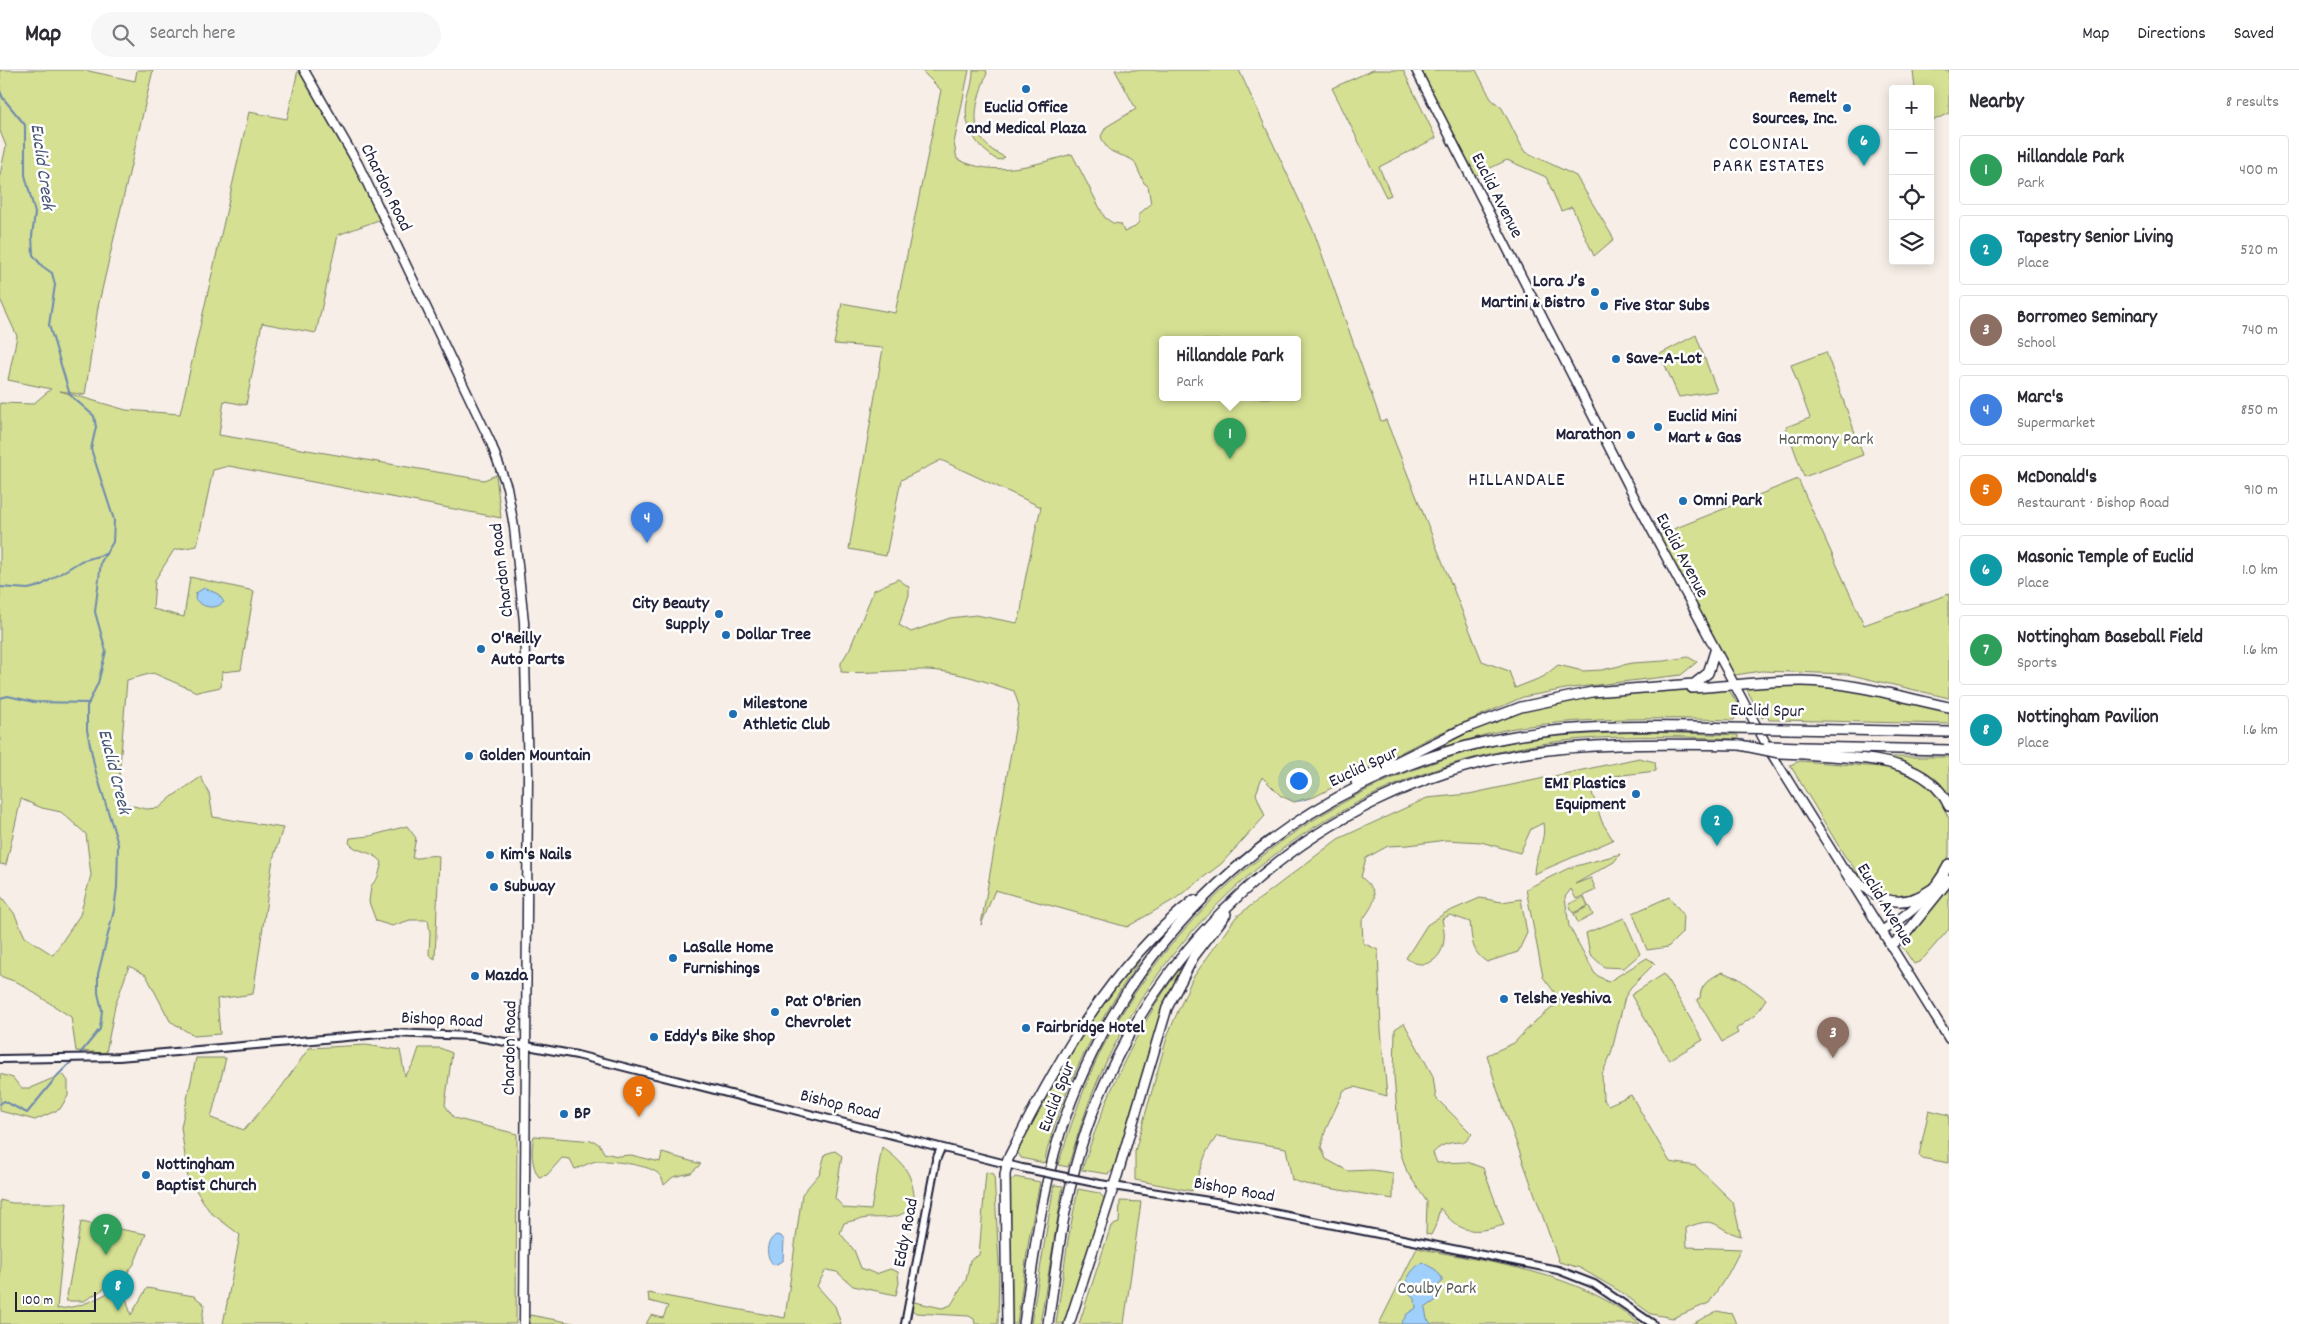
<!DOCTYPE html>
<meta charset="utf-8">
<style>
:root{--surface:#fff;--page:#f7f7f7;--text:#2b2b33;--muted:#7c7c81;--line:#e1e1e2;--accent:#7c3aed}
body{margin:0;font-family:Dekko,sans-serif;background:var(--page);color:var(--text)}
.controls{position:absolute;right:15px;top:15px;display:grid;overflow:hidden;border-radius:5px;box-shadow:0 2px 12px #0003}
.controls button{width:45px;height:45px;display:grid;place-items:center;padding:0;border:0;border-bottom:1px solid var(--line);background:var(--surface);color:var(--text);font:25px sans-serif}
.scale{position:absolute;left:15px;bottom:12px;width:81px;box-sizing:border-box;padding-left:5px;border:2px solid #22223b;border-top:0;font-size:14px;line-height:18px;white-space:nowrap;color:#22223b;-webkit-text-stroke:4px #fff;paint-order:stroke}
.you{position:absolute;left:1298px;top:710px;width:18px;height:18px;margin:-12px;border:4px solid #fff;border-radius:50%;background:#1a73e8;box-shadow:0 0 0 8px #1a73e833}
.badge{display:grid;place-items:center;width:32px;height:32px;border-radius:50%;background:var(--accent);color:#fff;font-size:16px;font-weight:700}
.pin{position:absolute;translate:-50% -41px;filter:drop-shadow(0 1px 2px #0008)}
.pin::after{content:'';position:absolute;top:26px;width:18px;height:15px;background:inherit;clip-path:polygon(0 0,100% 0,50% 100%)}
.popup{position:absolute;left:1159px;top:266px;width:142px;height:65px;box-sizing:border-box;display:grid;place-content:center;border-radius:5px;background:var(--surface);filter:drop-shadow(0 1px 4px #0005);font-size:16px;white-space:nowrap;color:var(--muted)}
.popup b{font-size:19px;color:var(--text)}
.popup::after{content:'';position:absolute;left:50%;top:100%;margin-left:-10px;border:10px solid transparent;border-top-color:var(--surface)}
.list{margin:0;padding:0;list-style:none}
h2{display:flex;justify-content:space-between;align-items:center;height:65px;margin:0;padding:0 20px;font-size:21px}
h2 small{font-size:16px;font-weight:400;color:var(--muted)}
.list li{display:grid;grid-template-columns:32px 1fr auto;gap:15px;align-items:center;box-sizing:border-box;height:70px;margin:0 10px 10px;padding:0 10px;border:1px solid var(--line);border-radius:5px}
.list b{display:block;font-size:19px;white-space:nowrap}
.list p{margin:0;font-size:16px;white-space:nowrap;color:var(--muted)}
.list em{font-size:16px;font-style:normal;color:var(--muted)}
.icon{flex:none;width:28px;height:28px;fill:none;stroke:currentColor;stroke-width:2;stroke-linecap:round;stroke-linejoin:round}
.map{position:relative;flex:none;width:1949px;height:1254px;overflow:hidden}
header{display:flex;align-items:center;gap:30px;box-sizing:border-box;height:70px;padding:0 25px;background:var(--surface);border-bottom:1px solid var(--line)}
header strong{font-size:24px}
nav{display:flex;gap:28px;margin-inline-start:auto;font-size:18px}
.search{width:350px;height:45px;background:var(--page);display:flex;align-items:center;gap:12px;box-sizing:border-box;padding:0 18px;border-radius:28px;color:var(--muted);font-size:19px}
main{display:flex}
aside{flex:1;background:var(--surface)}
.map>svg:first-child{display:block}
</style>
<header>
<strong>Map</strong>
<div class="search"><svg class="icon" aria-label="search" viewBox="0 0 24 24"><circle cx="10" cy="10" r="6"/><path d="M15 15l6 6"/></svg>Search here</div>
<nav><a>Map</a><a>Directions</a><a>Saved</a></nav>
</header>
<main>
<div class="map">
<svg width="1949" height="1254" viewBox="0 0 1949 1254">
<rect width="100%" height="100%" fill="#f7efe7"/>
<filter id="ink" filterUnits="userSpaceOnUse"><feTurbulence type="fractalNoise" baseFrequency=".02" numOctaves="2"/><feDisplacementMap in="SourceGraphic" scale="10" xChannelSelector="R" yChannelSelector="G"/><feConvolveMatrix kernelMatrix="1 2 1 2 8 2 1 2 1" color-interpolation-filters="sRGB"/></filter>
<g filter="url(#ink)">
<g fill="#d5e093" stroke="#7c8167" fill-rule="evenodd">
<polygon points="0,0 84,0 135,11 137,0 153,0 98,237 85,325 60,321 126,340 180,344 249,42 287,49 298,0 304,0 384,148 338,165 316,263 262,253 246,335 224,331 219,365 484,410 496,405 501,448 229,396 213,400 197,476 174,480 155,510 153,539 184,547 190,507 254,521 241,600 222,602 221,617 197,622 153,603 127,610 117,732 146,739 159,738 173,726 201,707 209,723 213,747 283,758 273,789 253,924 217,929 220,964 194,966 170,951 146,905 129,896 115,936 106,983 76,981 71,947 19,913 0,906 0,825 14,843 25,867 53,885 80,845 91,805 86,764 61,742 42,738 21,729 6,795 0,794 0,333 33,334 51,319 8,310 17,266 0,229 0,105 6,76 0,61"/>
<path d="M921,0H969L954,73L957,89C995,108 1034,95 1072,84L1105,148L1113,153L1121,154L1124,162L1133,158L1139,152V144L1151,134L1148,116L1144,113L1134,91C1119,82 1107,86 1101,66L1106,57L1136,39L1115,0H1239L1314,162L1381,351L1386,350L1482,591L1509,601L1515,618L1543,607L1558,595L1583,601L1602,600L1632,593L1664,591L1688,587L1697,592L1681,605L1571,618L1523,627L1433,666L1314,727L1294,732L1281,726L1262,707L1256,724L1265,746L1221,794L1175,829L1127,857L995,820L981,855L1019,636L1014,621C984,611 951,599 919,600C893,600 868,604 841,602V593L850,578L874,520L898,509L909,517V525L899,555L911,562L950,548L976,545L1017,553C1023,542 1022,528 1024,515C1029,489 1035,463 1041,437L941,390L901,410L886,486L849,479L883,278L834,274L842,233L895,243L941,20ZM1162,270H1298V328H1162Z"/>
<path d="M973,0H986L987,3C974,36 965,70 1005,87C998,93 994,88 988,83C980,77 976,71 971,62C959,36 973,24 973,0Z"/>
<polygon points="1373,0 1403,0 1436,68 1379,97 1391,125 1386,127 1332,18"/>
<polygon points="1415,0 1476,0 1491,29 1502,38 1524,81 1576,106 1614,169 1594,186 1572,137 1561,141 1546,107 1507,90 1470,108"/>
<polygon points="1913,0 1949,0 1949,43 1932,51 1930,19 1915,19"/>
<polygon points="1696,265 1717,321 1679,327 1660,284"/>
<polygon points="1826,282 1863,385 1804,407 1786,357 1810,348 1791,295"/>
<polygon points="1798,409 1864,555 1949,524 1949,628 1847,604 1761,601 1729,606 1654,467"/>
<path d="M1782,615C1839,615 1893,628 1949,639V654L1778,650H1769L1767,645L1762,648L1747,620L1751,618Z"/>
<path d="M1696,619L1729,620L1743,643L1738,644L1734,650C1663,648 1592,647 1521,657C1490,661 1460,674 1429,680C1481,649 1544,632 1604,624C1634,621 1665,621 1696,619Z"/>
<path d="M1647,662L1738,665V669C1673,666 1606,664 1541,674C1351,702 1191,817 1107,990C1090,1025 1079,1060 1068,1097L1058,1095C1073,1049 1087,1004 1111,962C1193,817 1334,710 1497,675C1546,664 1597,664 1647,662Z"/>
<polygon points="1879,687 1949,687 1949,730 1936,713 1879,690"/>
<path d="M1639,688L1655,692L1656,701L1614,706L1600,711L1592,723L1602,752L1613,770L1534,804C1534,786 1547,770 1543,753L1531,759L1520,783L1481,772L1446,770L1409,775L1388,776L1366,788L1361,807C1382,824 1375,832 1362,851L1363,873L1378,880L1381,959L1387,1026L1355,1017L1344,1020L1326,1059L1321,1077L1326,1089L1348,1101L1372,1100L1393,1103V1129L1305,1114L1292,1110L1286,1078L1217,1066L1207,1081L1192,1121L1135,1110V1081L1168,964L1192,909L1236,847L1338,769L1427,728L1469,724Z"/>
<polygon points="1800,691 1895,698 1924,711 1936,721 1949,749 1949,785 1934,810 1923,822 1910,827 1890,827 1871,819 1844,785 1790,695"/>
<path d="M407,756L416,768L412,788C422,789 429,784 439,786L435,889L429,885L430,862L428,850H410L392,856L376,851L369,832L371,816L378,807L382,792C372,780 357,783 349,773L350,768L370,766Z"/>
<path d="M1620,784L1614,792L1575,814L1591,808L1596,820L1576,829L1571,819L1565,827L1569,856L1595,904L1608,912L1647,888L1655,893L1631,917L1625,927L1611,984L1602,1004L1603,1029L1608,1035L1631,1025L1670,1092L1696,1096L1733,1132L1741,1166C1713,1159 1719,1144 1686,1158L1687,1177L1741,1179L1728,1204L1709,1233L1673,1248L1651,1244L1621,1222L1580,1198L1559,1192L1497,1019L1487,985L1514,973L1534,952L1561,931L1543,907L1526,819L1569,798Z"/>
<polygon points="1949,818 1949,859 1921,891 1914,894 1901,875"/>
<polygon points="1584,827 1588,836 1573,843 1569,834"/>
<polygon points="1669,827 1683,844 1682,863 1668,877 1647,880 1633,843"/>
<path d="M1480,828L1502,832L1521,829L1527,863L1518,882L1487,892C1471,882 1472,869 1470,852L1450,845L1442,849C1443,855 1445,863 1444,869C1443,890 1424,902 1406,888L1427,855L1445,843Z"/>
<polygon points="1589,836 1593,845 1578,853 1574,844"/>
<polygon points="1624,848 1640,884 1624,898 1604,897 1590,884 1586,863"/>
<path d="M1139,888V892C1097,952 1061,1020 1044,1093L1021,1088L1017,1081L1073,978L1128,897Z"/>
<path d="M1180,898L1182,900C1148,961 1140,1034 1114,1099L1108,1104L1082,1100C1106,1024 1134,963 1180,898Z"/>
<path d="M1722,902L1738,908L1766,929L1755,945L1736,959L1738,963L1722,972L1697,929L1700,928C1700,914 1711,908 1722,902Z"/>
<polygon points="1664,904 1703,970 1669,990 1631,925"/>
<path d="M1404,953L1433,1006L1436,1028L1472,1064L1465,1072C1452,1072 1442,1073 1433,1083L1437,1093L1467,1092L1483,1098L1504,1155C1473,1164 1460,1164 1440,1138L1435,1157L1431,1165L1426,1164L1427,1132L1407,1102L1400,1081L1394,1006L1395,959Z"/>
<polygon points="366,975 400,980 405,1006 414,993 419,978 440,978 452,983 445,1035 454,1048 517,1064 516,1254 223,1254 240,1165 210,1142 188,1108 181,1057 196,988 226,988 211,1048 244,1060 280,1019 309,978"/>
<polygon points="0,1004 13,1008 21,1018 30,1018 63,1004 68,1011 68,1026 60,1039 35,1050 0,1041"/>
<polygon points="1929,1040 1949,1045 1949,1093 1921,1088 1919,1085"/>
<path d="M534,1066L594,1071L600,1075L604,1083L618,1086L631,1085L660,1092L662,1083L701,1094L691,1103L673,1107L664,1115C663,1110 661,1105 656,1102C647,1095 609,1090 598,1091C592,1091 582,1097 575,1099L570,1089L562,1088L547,1105L539,1107C531,1096 531,1079 534,1066Z"/>
<path d="M882,1077C906,1095 912,1103 915,1133C900,1151 888,1147 868,1148C860,1149 851,1151 844,1153L840,1163L854,1180L861,1198L876,1204L890,1199L898,1202L899,1213L896,1225L853,1216L837,1202L826,1200L817,1216L835,1236L841,1254H646L651,1245L663,1248L668,1236L649,1231L648,1223L785,1248L802,1124L820,1103L825,1084L835,1081L842,1086L835,1128L844,1138L871,1140Z"/>
<polygon points="986,1102 994,1104 999,1194 998,1254 975,1254 974,1249 969,1246 916,1243 911,1239 914,1232 942,1238 951,1235 966,1210 970,1190 979,1185"/>
<polygon points="1015,1107 1040,1112 1029,1168 1017,1254 1010,1254 1010,1112"/>
<polygon points="1054,1115 1063,1116 1040,1254 1031,1254"/>
<polygon points="1078,1119 1099,1123 1105,1129 1066,1254 1056,1254 1068,1170"/>
<path d="M0,1130L12,1133H67L57,1239C83,1237 101,1228 122,1214L131,1245L147,1218L194,1226L204,1234L202,1254H0Z"/>
<polygon points="1120,1131 1141,1132 1124,1254 1079,1254 1111,1156 1119,1153"/>
<polygon points="81,1152 146,1164 134,1194 125,1206 84,1231 66,1231"/>
<path d="M1417,1178C1494,1194 1578,1201 1640,1254H1379Z"/>
<polygon points="1717,1241 1732,1244 1736,1254 1692,1254"/>
<polygon points="530,1245 578,1254 530,1254"/>
</g>
<g fill="#9fcffb" stroke="#6d8aae">
<path d="M204,518L218,524L224,532C215,540 203,538 195,529L196,523Z"/>
<path d="M776,1165L781,1166L784,1170L783,1191L774,1195C765,1187 765,1172 776,1165Z"/>
<path d="M1422,1192L1436,1200L1442,1208V1212L1434,1219L1438,1229L1425,1238L1427,1249L1432,1254H1401L1407,1244L1416,1238L1415,1229C1413,1226 1408,1223 1407,1220C1402,1210 1415,1197 1422,1192Z"/>
</g>
<g fill="none" stroke-linecap="round" stroke-linejoin="round">
<g stroke="#6d8aae" stroke-width="2">
<polyline points="0,21 3,28 25,55 25,105 35,143 32,166 33,185 42,196 52,203 55,215 49,255 70,325 94,346 96,357 91,379 114,450 113,472 101,492 95,542 106,581 98,613 87,636 87,660 95,699 118,774 117,817 114,840 98,904 98,923 102,940 100,959 78,986"/>
<polyline points="0,517 28,519 40,516 81,491 106,484"/>
<polyline points="0,628 8,626 34,632 89,633"/>
<polyline points="0,1034 4,1031 27,1043 58,1005 74,989"/>
</g>
<defs>
<g id="secondary">
<polyline points="0,989 119,987 391,963 472,966 577,985 1022,1098"/>
<polyline points="1100,1114 1228,1134 1558,1200 1594,1214 1653,1254"/>
<polyline points="905,1254 936,1090 941,1078"/>
</g>
<g id="primary">
<polyline points="304,0 358,94 491,373 507,417 514,457 524,552 528,704 524,1254"/>
<polyline points="1416,0 1643,444 1771,683 1949,969"/>
</g>
<g id="highway">
<path d="M1692,618C1729,616 1766,611 1802,611C1852,612 1901,627 1949,637"/>
<polyline points="1790,659 1949,662"/>
<polyline points="1801,677 1949,680"/>
<path d="M1805,684C1854,689 1925,684 1949,736"/>
<polyline points="1356,712 1463,659 1521,637 1592,622 1694,614 1708,603 1715,581"/>
<path d="M1845,800C1874,826 1895,845 1932,819"/>
<path d="M1882,861C1910,844 1934,824 1949,794"/>
<polyline points="1891,876 1908,861 1949,810"/>
<path d="M1007,1254L1005,1105L1008,1089C1056,993 1109,897 1194,830"/>
<path d="M1024,1254C1033,1190 1041,1125 1060,1063C1125,859 1303,701 1515,666C1586,654 1658,656 1730,658"/>
<path d="M1048,1254C1057,1188 1065,1121 1087,1058C1154,866 1319,720 1520,684C1593,672 1667,674 1740,675"/>
<polyline points="1069,1254 1117,1106 1167,938 1194,886 1226,844"/>
</g>
</defs>
<use href="#secondary" stroke="#22223b" stroke-width="10"/>
<use href="#primary" stroke="#22223b" stroke-width="11"/>
<use href="#highway" stroke="#22223b" stroke-width="12"/>
<use href="#secondary" stroke="#fff" stroke-width="6"/>
<use href="#primary" stroke="#fff" stroke-width="8"/>
<use href="#highway" stroke="#fff" stroke-width="9"/>
<defs>
<polyline id="secondary-bridge" points="1022,1098 1100,1114"/>
<g id="highway-bridge">
<polyline points="1730,658 1790,659"/>
<polyline points="1740,675 1779,683 1805,684"/>
<polyline points="1768,676 1801,677"/>
</g>
</defs>
<use href="#secondary-bridge" stroke="#22223b" stroke-width="10" stroke-linecap="butt"/>
<use href="#highway-bridge" stroke="#22223b" stroke-width="12" stroke-linecap="butt"/>
<use href="#secondary-bridge" stroke="#fff" stroke-width="6"/>
<use href="#highway-bridge" stroke="#fff" stroke-width="9"/>
</g>
</g>
<g fill="#1f6fb2" stroke="#fff" stroke-width="2">
<circle cx="1026" cy="19" r="5"/>
<circle cx="1847" cy="38" r="5"/>
<circle cx="1595" cy="222" r="5"/>
<circle cx="1604" cy="236" r="5"/>
<circle cx="1616" cy="289" r="5"/>
<circle cx="1658" cy="357" r="5"/>
<circle cx="1631" cy="365" r="5"/>
<circle cx="1683" cy="431" r="5"/>
<circle cx="719" cy="544" r="5"/>
<circle cx="726" cy="565" r="5"/>
<circle cx="481" cy="579" r="5"/>
<circle cx="733" cy="644" r="5"/>
<circle cx="469" cy="686" r="5"/>
<circle cx="1636" cy="724" r="5"/>
<circle cx="490" cy="785" r="5"/>
<circle cx="494" cy="817" r="5"/>
<circle cx="673" cy="888" r="5"/>
<circle cx="475" cy="906" r="5"/>
<circle cx="1504" cy="929" r="5"/>
<circle cx="775" cy="942" r="5"/>
<circle cx="1026" cy="958" r="5"/>
<circle cx="654" cy="967" r="5"/>
<circle cx="564" cy="1044" r="5"/>
<circle cx="146" cy="1105" r="5"/>
</g>
<g text-anchor="middle" dominant-baseline="central" stroke-width="5" stroke-linejoin="round" paint-order="stroke">
<g font-size="18" font-weight="bold" fill="#22223b" stroke="#fff" text-anchor="start">
<text x="1837" y="28" text-anchor="end">Remelt<tspan x="1837" dy="21">Sources, Inc.</tspan></text>
<text x="1026" y="38" text-anchor="middle">Euclid Office<tspan x="1026" dy="21">and Medical Plaza</tspan></text>
<text x="1585" y="212" text-anchor="end">Lora J’s<tspan x="1585" dy="21">Martini &amp; Bistro</tspan></text>
<text x="1614" y="236">Five Star Subs</text>
<text x="1626" y="289">Save-A-Lot</text>
<text x="1668" y="347">Euclid Mini<tspan x="1668" dy="21">Mart &amp; Gas</tspan></text>
<text x="1621" y="365" text-anchor="end">Marathon</text>
<text x="1693" y="431">Omni Park</text>
<text x="709" y="534" text-anchor="end">City Beauty<tspan x="709" dy="21">Supply</tspan></text>
<text x="736" y="565">Dollar Tree</text>
<text x="491" y="569">O'Reilly<tspan x="491" dy="21">Auto Parts</tspan></text>
<text x="743" y="634">Milestone<tspan x="743" dy="21">Athletic Club</tspan></text>
<text x="479" y="686">Golden Mountain</text>
<text x="1626" y="714" text-anchor="end">EMI Plastics<tspan x="1626" dy="21">Equipment</tspan></text>
<text x="500" y="785">Kim's Nails</text>
<text x="504" y="817">Subway</text>
<text x="683" y="878">LaSalle Home<tspan x="683" dy="21">Furnishings</tspan></text>
<text x="485" y="906">Mazda</text>
<text x="1514" y="929">Telshe Yeshiva</text>
<text x="785" y="932">Pat O'Brien<tspan x="785" dy="21">Chevrolet</tspan></text>
<text x="1036" y="958">Fairbridge Hotel</text>
<text x="664" y="967">Eddy's Bike Shop</text>
<text x="574" y="1044">BP</text>
<text x="156" y="1095">Nottingham<tspan x="156" dy="21">Baptist Church</tspan></text>
</g>
<g font-size="18" fill="#22223b" stroke="#fff">
<text transform="translate(385 118) rotate(64)">Chardon Road</text>
<text transform="translate(1496 126) rotate(63)">Euclid Avenue</text>
<text transform="translate(1681 486) rotate(62)">Euclid Avenue</text>
<text transform="translate(503 500) rotate(-97)">Chardon Road</text>
<text transform="translate(1767 642) rotate(1)">Euclid Spur</text>
<text transform="translate(1364 698) rotate(-25)">Euclid Spur</text>
<text transform="translate(1884 835) rotate(59)">Euclid Avenue</text>
<text transform="translate(442 951) rotate(3)">Bishop Road</text>
<text transform="translate(511 978) rotate(-89)">Chardon Road</text>
<text transform="translate(1058 1027) rotate(-69)">Euclid Spur</text>
<text transform="translate(840 1036) rotate(14)">Bishop Road</text>
<text transform="translate(1234 1121) rotate(10)">Bishop Road</text>
<text transform="translate(907 1163) rotate(-79)">Eddy Road</text>
</g>
<g font-size="18" fill="#585b55" stroke="#fff">
<text x="1826" y="370">Harmony Park</text>
<text x="1437" y="1219">Coulby Park</text>
</g>
<g font-size="19" letter-spacing="1" fill="#22223b" stroke="#fff">
<text x="1769" y="75">COLONIAL<tspan x="1769" dy="22">PARK ESTATES</tspan></text>
<text x="1517" y="411">HILLANDALE</text>
</g>
<g font-size="19" font-style="italic" fill="#485675" stroke="#fff">
<text transform="translate(41 97) rotate(82)">Euclid Creek</text>
<text transform="translate(113 702) rotate(76)">Euclid Creek</text>
</g>
</g>
</svg>
<div class="controls">
<button>+</button>
<button>−</button>
<button><svg class="icon" aria-label="locate" viewBox="0 0 24 24"><circle cx="12" cy="12" r="6"/><path d="M12 2v4M12 18v4M2 12h4M18 12h4"/></svg></button>
<button><svg class="icon" aria-label="layers" viewBox="0 0 24 24"><path d="M12 4l9 5-9 5-9-5zM3 14l9 5 9-5"/></svg></button>
</div>
<div class="scale">100 m</div>
<div class="you"></div>
<div class="pin badge" style="left:1230px;top:389px;background:#2e9e5b">1</div>
<div class="popup"><b>Hillandale Park</b>Park</div>
<div class="pin badge" style="left:1717px;top:776px;background:#0f9aa8">2</div>
<div class="pin badge" style="left:1833px;top:988px;background:#8d6e63">3</div>
<div class="pin badge" style="left:647px;top:473px;background:#3f7fe0">4</div>
<div class="pin badge" style="left:639px;top:1047px;background:#e8710a">5</div>
<div class="pin badge" style="left:1864px;top:96px;background:#0f9aa8">6</div>
<div class="pin badge" style="left:106px;top:1185px;background:#2e9e5b">7</div>
<div class="pin badge" style="left:118px;top:1241px;background:#0f9aa8">8</div>
</div>
<aside>
<h2>Nearby<small>8 results</small></h2>
<ul class="list">
<li><span class="badge" style="background:#2e9e5b">1</span><div><b>Hillandale Park</b><p>Park</p></div><em>400 m</em></li>
<li><span class="badge" style="background:#0f9aa8">2</span><div><b>Tapestry Senior Living</b><p>Place</p></div><em>520 m</em></li>
<li><span class="badge" style="background:#8d6e63">3</span><div><b>Borromeo Seminary</b><p>School</p></div><em>740 m</em></li>
<li><span class="badge" style="background:#3f7fe0">4</span><div><b>Marc's</b><p>Supermarket</p></div><em>850 m</em></li>
<li><span class="badge" style="background:#e8710a">5</span><div><b>McDonald's</b><p>Restaurant · Bishop Road</p></div><em>910 m</em></li>
<li><span class="badge" style="background:#0f9aa8">6</span><div><b>Masonic Temple of Euclid</b><p>Place</p></div><em>1.0 km</em></li>
<li><span class="badge" style="background:#2e9e5b">7</span><div><b>Nottingham Baseball Field</b><p>Sports</p></div><em>1.6 km</em></li>
<li><span class="badge" style="background:#0f9aa8">8</span><div><b>Nottingham Pavilion</b><p>Place</p></div><em>1.6 km</em></li>
</ul>
</aside>
</main>
